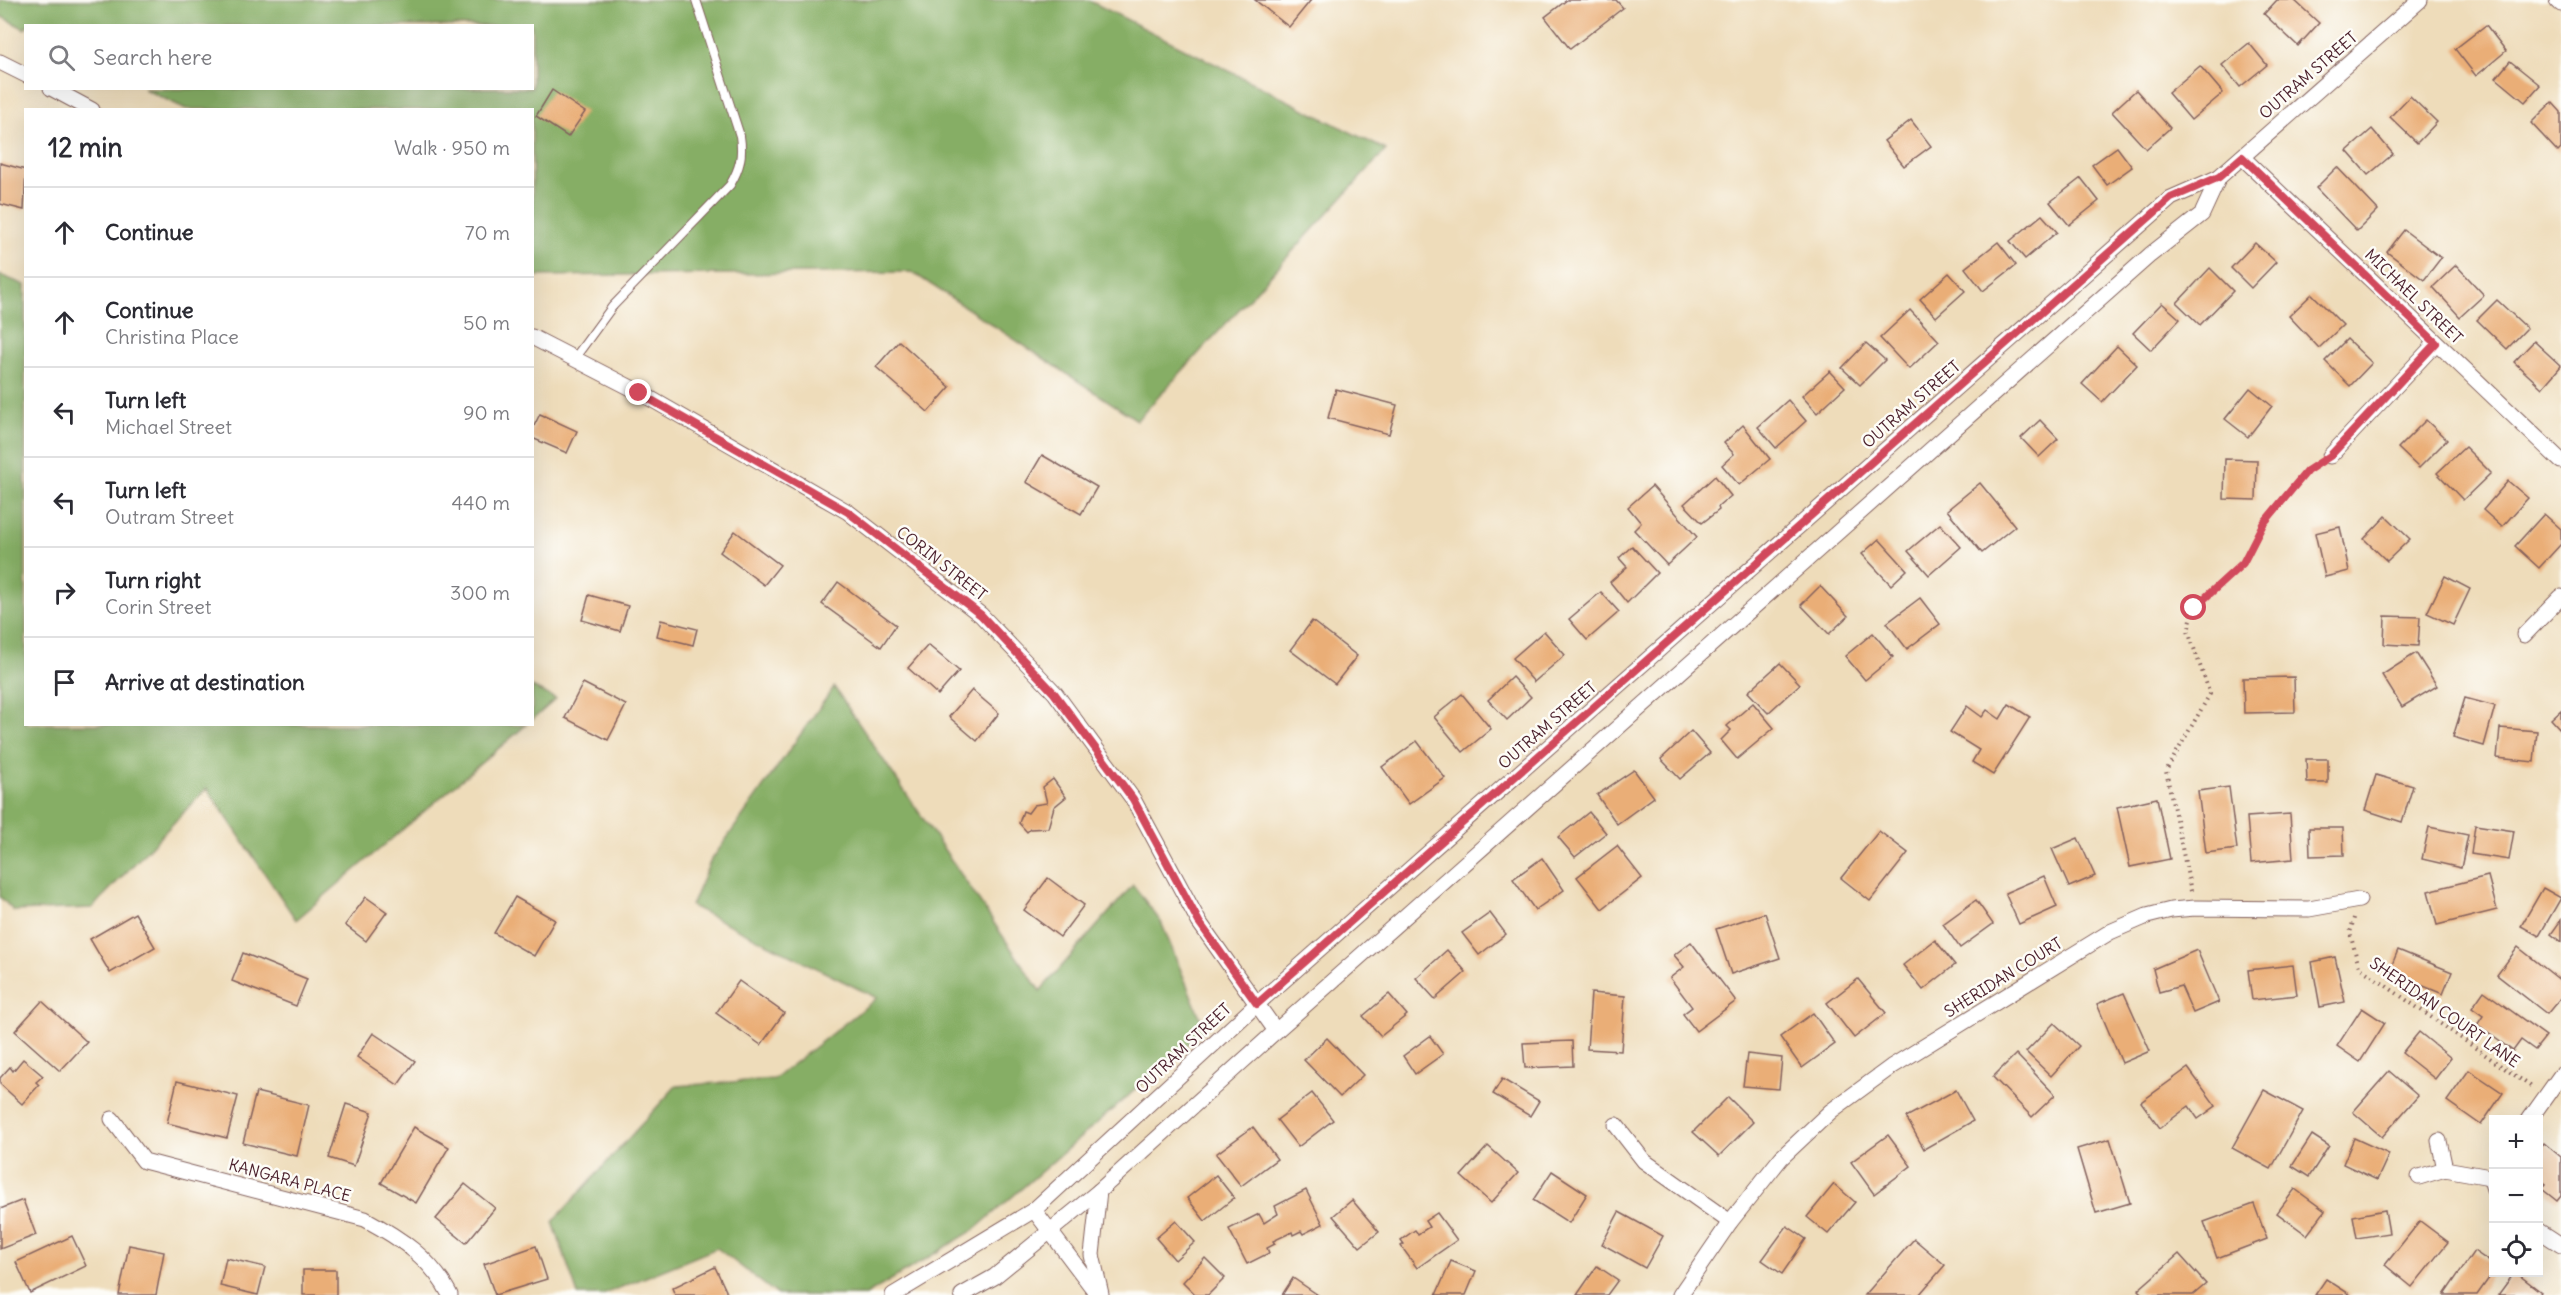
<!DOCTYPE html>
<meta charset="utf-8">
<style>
:root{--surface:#fff;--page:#f7f7f7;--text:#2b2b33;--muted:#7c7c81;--line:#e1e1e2}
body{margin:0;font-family:Delius,sans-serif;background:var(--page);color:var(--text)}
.controls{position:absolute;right:18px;bottom:18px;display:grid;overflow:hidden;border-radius:0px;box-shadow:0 6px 24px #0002}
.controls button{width:54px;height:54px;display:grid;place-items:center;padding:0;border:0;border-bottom:2px solid var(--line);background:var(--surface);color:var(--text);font:30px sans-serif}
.stop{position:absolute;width:18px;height:18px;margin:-14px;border:4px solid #d1495b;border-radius:50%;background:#fff}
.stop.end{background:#d1495b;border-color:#fff;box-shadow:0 2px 6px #0008}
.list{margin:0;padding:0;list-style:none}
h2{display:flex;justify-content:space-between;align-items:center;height:78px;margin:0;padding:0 24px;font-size:26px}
h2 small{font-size:20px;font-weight:400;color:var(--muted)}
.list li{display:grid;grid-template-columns:39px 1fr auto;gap:18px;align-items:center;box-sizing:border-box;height:90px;padding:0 24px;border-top:2px solid var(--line)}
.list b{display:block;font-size:22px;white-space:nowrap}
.list p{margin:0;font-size:20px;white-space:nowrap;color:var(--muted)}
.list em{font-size:20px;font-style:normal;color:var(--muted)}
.icon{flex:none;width:33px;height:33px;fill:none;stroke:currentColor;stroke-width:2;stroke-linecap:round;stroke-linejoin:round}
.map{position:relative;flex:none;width:2561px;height:1295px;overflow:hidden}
.search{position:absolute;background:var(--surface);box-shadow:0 6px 24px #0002;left:24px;top:24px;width:510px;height:66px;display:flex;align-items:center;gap:15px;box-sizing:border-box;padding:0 21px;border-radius:0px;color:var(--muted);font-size:22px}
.panel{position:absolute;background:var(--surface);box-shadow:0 6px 24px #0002;left:24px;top:108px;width:510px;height:618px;border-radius:0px}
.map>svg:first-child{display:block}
</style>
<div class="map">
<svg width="2561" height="1295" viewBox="0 0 2561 1295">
<rect width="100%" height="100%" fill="#fdfcf7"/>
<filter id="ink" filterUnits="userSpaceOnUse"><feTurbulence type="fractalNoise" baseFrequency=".0167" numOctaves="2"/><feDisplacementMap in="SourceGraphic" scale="12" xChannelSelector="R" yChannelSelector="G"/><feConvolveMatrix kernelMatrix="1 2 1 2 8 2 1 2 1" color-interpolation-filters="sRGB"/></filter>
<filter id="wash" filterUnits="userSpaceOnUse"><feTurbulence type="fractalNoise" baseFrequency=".008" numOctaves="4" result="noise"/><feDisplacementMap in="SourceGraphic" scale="24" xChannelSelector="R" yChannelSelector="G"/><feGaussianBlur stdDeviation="1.35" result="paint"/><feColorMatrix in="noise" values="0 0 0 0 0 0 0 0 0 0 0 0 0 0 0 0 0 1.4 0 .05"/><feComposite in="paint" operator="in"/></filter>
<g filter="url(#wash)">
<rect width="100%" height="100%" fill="#eedcba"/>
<g fill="#86ae65" stroke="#686648" stroke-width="1.5">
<polygon points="0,0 1088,0 1386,150 1137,420 912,272 533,276 532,110 186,109 144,89 532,88 532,26 26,26 25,29 0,16"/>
<polygon points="0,275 25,285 26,724 526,725 296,920 207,788 92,908 14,911 0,897"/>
<polygon points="532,687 556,699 533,719 532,719"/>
<polygon points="834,687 1040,991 1133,885 1161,922 1205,1029 974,1230 866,1295 778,1295 717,1248 602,1295 578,1295 553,1222 676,1086 774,1079 877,998 691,906 710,862"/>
</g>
<g id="blocks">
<g fill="#eaae77">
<polygon points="1255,0 1311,0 1289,27"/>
<polygon points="1567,0 1616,0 1623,8 1570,49 1545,17"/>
<polygon points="2277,0 2294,0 2319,23 2298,46 2264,14"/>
<polygon points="2486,25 2506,51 2476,76 2455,49"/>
<polygon points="2249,43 2267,65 2240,87 2222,65"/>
<polygon points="2510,61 2540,85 2525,102 2496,78"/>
<polygon points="2200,66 2223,93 2191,120 2168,93"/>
<polygon points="552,90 585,112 568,137 536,116"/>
<polygon points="2136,90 2170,128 2146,149 2112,112"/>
<polygon points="2410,96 2437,122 2417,143 2390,117"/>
<polygon points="2552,102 2561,112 2561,149 2558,152 2531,123"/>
<polygon points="1911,120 1931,146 1904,166 1884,141"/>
<polygon points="2372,129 2393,154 2368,175 2347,151"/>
<polygon points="2117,147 2132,167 2107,185 2092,165"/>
<polygon points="0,163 26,170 24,210 0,204"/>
<polygon points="2337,167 2378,210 2357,231 2316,188"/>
<polygon points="2081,178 2099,201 2069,225 2050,202"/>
<polygon points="2042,215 2057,232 2025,259 2010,241"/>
<polygon points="2404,230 2441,258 2424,280 2387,252"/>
<polygon points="1998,242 2016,265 1983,291 1965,268"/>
<polygon points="2255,243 2276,262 2251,288 2231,268"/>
<polygon points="2456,265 2484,295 2460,317 2433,287"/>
<polygon points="2210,268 2233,291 2200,325 2177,303"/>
<polygon points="1949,273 1965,291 1936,317 1920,299"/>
<polygon points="2312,294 2343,325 2319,348 2289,316"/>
<polygon points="2497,300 2527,328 2507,349 2477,320"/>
<polygon points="2162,303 2180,319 2151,350 2133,333"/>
<polygon points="1910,310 1939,341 1909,369 1880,338"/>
<polygon points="2347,339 2372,363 2350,386 2325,361"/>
<polygon points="899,341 950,387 928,412 876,367"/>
<polygon points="2534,341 2561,366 2542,388 2514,362"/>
<polygon points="1866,343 1885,360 1860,385 1842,368"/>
<polygon points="2117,346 2137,365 2102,402 2082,384"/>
<polygon points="1830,371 1845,387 1817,413 1802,396"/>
<polygon points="2250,388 2272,406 2248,437 2225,419"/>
<polygon points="1336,389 1397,405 1389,434 1328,418"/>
<polygon points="1788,400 1806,421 1776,448 1758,427"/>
<polygon points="540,414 577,431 567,453 532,438 532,430"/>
<polygon points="2040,420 2058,439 2039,457 2021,438"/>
<polygon points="2426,420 2447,440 2419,468 2398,448"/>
<polygon points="1743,425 1770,459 1739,485 1722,465 1734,454 1724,443"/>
<polygon points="2465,447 2491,473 2463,500 2437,473"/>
<polygon points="1042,455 1097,487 1081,514 1026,482"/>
<polygon points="2225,459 2257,460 2256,500 2224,499"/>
<polygon points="1715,476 1731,496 1718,507 1719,510 1702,523 1684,504"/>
<polygon points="2508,481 2528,498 2502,527 2483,510"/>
<polygon points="1980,483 2015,526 1982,553 1947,510"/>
<polygon points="1652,486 1697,537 1667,565 1634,530 1641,523 1628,507"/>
<polygon points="2544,514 2561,529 2561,544 2539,568 2515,546"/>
<polygon points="2386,516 2410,539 2387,561 2364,539"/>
<polygon points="1940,524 1961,547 1929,575 1908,551"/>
<polygon points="2340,527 2349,571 2325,577 2315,533"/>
<polygon points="735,531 780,565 764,585 720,552"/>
<polygon points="1879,539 1907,570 1891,585 1862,554"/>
<polygon points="1632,546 1657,573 1627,603 1610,582 1627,567 1619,558"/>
<polygon points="2445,576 2470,589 2453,625 2427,613"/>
<polygon points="838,582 896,625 881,647 822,604"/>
<polygon points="1820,586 1848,616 1829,634 1801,605"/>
<polygon points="1601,592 1619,612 1587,640 1569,619"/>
<polygon points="589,595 628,606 620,631 582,620"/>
<polygon points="1920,598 1940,624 1907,649 1887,623"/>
<polygon points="2385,616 2420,617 2418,646 2384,644"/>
<polygon points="661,620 697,629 693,645 657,636"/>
<polygon points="1312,621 1357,656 1335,684 1290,650"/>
<polygon points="1544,631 1565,655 1534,682 1513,658"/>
<polygon points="1873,633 1893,657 1865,680 1845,656"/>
<polygon points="928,645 959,671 938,695 908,668"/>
<polygon points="2416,653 2437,686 2402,707 2382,675"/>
<polygon points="1780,663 1800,684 1768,713 1748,692"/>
<polygon points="1512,677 1531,697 1507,720 1488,700"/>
<polygon points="2294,677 2295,712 2244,713 2243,678"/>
<polygon points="583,683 626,705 608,740 565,718"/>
<polygon points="972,690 999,713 977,741 949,717"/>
<polygon points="1462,694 1491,729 1463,752 1434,717"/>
<polygon points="2465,698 2495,706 2484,746 2453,737"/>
<polygon points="1753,703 1774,728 1737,759 1721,740 1731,730 1727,726"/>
<polygon points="2009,704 2030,717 1993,775 1972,762 1979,750 1950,732 1967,706 1982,717 1987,710 2000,719"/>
<polygon points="2561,710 2561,730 2551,719"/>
<polygon points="2500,728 2537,731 2534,762 2497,758"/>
<polygon points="1691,731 1710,753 1680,779 1661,759"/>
<polygon points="1417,741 1445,778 1409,804 1382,767"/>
<polygon points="2306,759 2328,759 2328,783 2307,783"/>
<polygon points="1634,770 1654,797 1617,824 1597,795"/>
<polygon points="2376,775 2413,786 2402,822 2365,810"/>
<polygon points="1053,779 1066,797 1054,807 1048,828 1030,829 1027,832 1019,823 1023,811 1028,813 1034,805 1047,803 1043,787"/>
<polygon points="2229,787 2237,849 2206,853 2198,791"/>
<polygon points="2157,798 2170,859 2130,867 2117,807"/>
<polygon points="1589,812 1606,833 1575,857 1558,837"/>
<polygon points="2290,814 2293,859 2251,863 2247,817"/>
<polygon points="2475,825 2514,831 2509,860 2471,854"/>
<polygon points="2429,827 2468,835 2461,868 2422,859"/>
<polygon points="2309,828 2343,828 2344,855 2310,856"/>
<polygon points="1879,831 1908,853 1870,901 1841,878"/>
<polygon points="2078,838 2095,876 2069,887 2052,849"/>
<polygon points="1617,846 1642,878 1602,909 1577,877"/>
<polygon points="1542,858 1564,890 1535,910 1513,879"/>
<polygon points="2044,876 2057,907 2019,924 2005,893"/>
<polygon points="2488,876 2497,910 2437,925 2428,891"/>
<polygon points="1048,878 1084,905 1060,937 1024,910"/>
<polygon points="2543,888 2561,898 2539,936 2521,926"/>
<polygon points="366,897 387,912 366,941 345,925"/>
<polygon points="515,897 555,920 534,956 494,933"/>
<polygon points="1976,900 1993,924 1960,948 1943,924"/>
<polygon points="135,913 155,947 110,973 90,939"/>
<polygon points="1490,913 1506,934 1479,955 1462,933"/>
<polygon points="1765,913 1780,958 1731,974 1716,929"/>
<polygon points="2561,920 2561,942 2551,934"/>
<polygon points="1935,940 1955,965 1923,990 1903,965"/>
<polygon points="1691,942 1736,1001 1696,1031 1683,1014 1692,1007 1670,978 1684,967 1674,955"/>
<polygon points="2518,947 2561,981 2561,997 2547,1014 2497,975"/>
<polygon points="1447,950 1466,972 1435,999 1416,978"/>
<polygon points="2197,950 2219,1002 2193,1013 2181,986 2159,992 2153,969"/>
<polygon points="2398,950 2452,972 2443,994 2389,972"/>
<polygon points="243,953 307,979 296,1006 232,981"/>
<polygon points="2335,957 2345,1002 2320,1007 2312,962"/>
<polygon points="2293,965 2297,995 2252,1000 2248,970"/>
<polygon points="1858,979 1886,1013 1854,1038 1827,1003"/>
<polygon points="739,981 784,1013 761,1045 716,1013"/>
<polygon points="2484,991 2546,1036 2535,1050 2521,1040 2513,1051 2477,1025 2483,1016 2472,1008"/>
<polygon points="1591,993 1625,996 1621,1051 1587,1049"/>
<polygon points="2124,993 2150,1051 2122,1063 2097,1004"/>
<polygon points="1389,994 1407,1015 1381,1036 1363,1016"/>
<polygon points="42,1001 87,1042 60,1071 15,1031"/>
<polygon points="2362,1008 2385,1023 2360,1062 2337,1046"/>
<polygon points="1813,1013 1835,1044 1802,1068 1780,1037"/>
<polygon points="2054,1023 2079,1046 2051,1076 2026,1052"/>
<polygon points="2419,1032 2451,1058 2435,1079 2402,1053"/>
<polygon points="373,1033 415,1061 398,1085 357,1057"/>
<polygon points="1430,1036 1443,1054 1415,1074 1403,1056"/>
<polygon points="1327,1038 1363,1075 1340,1097 1304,1060"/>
<polygon points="1572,1041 1573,1066 1525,1068 1523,1043"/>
<polygon points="1747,1054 1782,1058 1779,1089 1743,1086"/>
<polygon points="2016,1054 2055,1095 2032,1117 1993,1077"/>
<polygon points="23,1059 43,1076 36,1082 39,1085 22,1104 0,1084 0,1078 10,1067 13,1071"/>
<polygon points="2188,1068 2216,1106 2198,1119 2189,1106 2160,1128 2141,1102"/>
<polygon points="2469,1070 2503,1093 2481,1125 2447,1101"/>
<polygon points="2389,1071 2418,1096 2382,1137 2353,1112"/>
<polygon points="1502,1079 1539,1101 1530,1116 1493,1094"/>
<polygon points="177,1081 238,1096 227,1138 167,1123"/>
<polygon points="1956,1090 1973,1121 1924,1149 1906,1117"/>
<polygon points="2264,1090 2303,1111 2271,1169 2232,1148"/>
<polygon points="256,1092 309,1105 297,1156 243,1143"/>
<polygon points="1312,1093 1333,1120 1298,1147 1277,1120"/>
<polygon points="1728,1097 1753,1122 1719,1156 1693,1132"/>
<polygon points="346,1104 372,1112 354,1166 329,1158"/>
<polygon points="414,1127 449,1147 416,1203 381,1183"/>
<polygon points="1253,1127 1277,1159 1241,1186 1216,1154"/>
<polygon points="1888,1135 1911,1166 1874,1194 1851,1162"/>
<polygon points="2312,1135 2329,1146 2309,1177 2292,1166"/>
<polygon points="2354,1138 2389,1154 2377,1180 2343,1164"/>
<polygon points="2110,1139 2130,1203 2096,1213 2077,1149"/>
<polygon points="2544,1143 2561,1157 2561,1196 2557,1201 2542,1189 2546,1184 2538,1178 2538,1150"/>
<polygon points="1488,1146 1518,1173 1491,1203 1461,1176"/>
<polygon points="1552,1171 1587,1194 1569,1223 1533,1200"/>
<polygon points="1216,1175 1234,1198 1205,1221 1187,1198"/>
<polygon points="465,1184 495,1208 466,1243 436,1219"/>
<polygon points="1834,1184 1855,1202 1828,1234 1807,1217"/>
<polygon points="2295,1189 2325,1211 2307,1235 2277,1213"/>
<polygon points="1306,1190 1323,1224 1303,1234 1301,1231 1293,1235 1292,1232 1273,1241 1275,1244 1267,1248 1269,1253 1247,1264 1229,1229 1259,1214 1264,1223 1278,1214 1275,1206"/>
<polygon points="23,1200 36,1235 0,1249 0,1209"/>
<polygon points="1352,1200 1379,1232 1360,1247 1333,1216"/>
<polygon points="2254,1204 2267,1239 2217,1258 2204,1222"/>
<polygon points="2385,1210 2389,1233 2357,1238 2353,1216"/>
<polygon points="1619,1212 1663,1236 1645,1268 1602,1244"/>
<polygon points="1437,1213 1457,1240 1417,1268 1401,1246 1404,1244 1401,1240 1415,1230 1418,1234 1429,1227 1425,1221"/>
<polygon points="1176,1221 1195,1242 1175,1260 1156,1238"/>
<polygon points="2420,1221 2448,1242 2412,1287 2385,1265"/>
<polygon points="1787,1226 1806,1239 1782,1274 1762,1260"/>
<polygon points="72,1236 86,1266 30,1293 16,1262"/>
<polygon points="1914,1239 1945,1265 1919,1295 1865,1295"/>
<polygon points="129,1245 164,1252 156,1295 119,1295"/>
<polygon points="536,1246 547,1279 495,1295 484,1264"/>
<polygon points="2474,1251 2494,1265 2494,1271 2477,1295 2444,1295"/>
<polygon points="2179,1254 2206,1284 2193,1295 2143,1295 2138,1290"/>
<polygon points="226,1258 265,1267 258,1295 220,1286"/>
<polygon points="1205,1258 1225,1278 1208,1295 1196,1295 1183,1282"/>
<polygon points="1451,1261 1476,1271 1466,1295 1436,1295"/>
<polygon points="1597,1266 1618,1280 1607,1295 1577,1295"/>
<polygon points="715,1267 728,1295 675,1295 672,1288"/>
<rect x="303" y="1270" width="33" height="25"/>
<polygon points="2515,1272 2541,1292 2539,1295 2498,1295"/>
<polygon points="1293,1278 1318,1295 1282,1295"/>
<polygon points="2326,1279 2351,1295 2315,1295"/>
</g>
</g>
</g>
<g filter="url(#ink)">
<use href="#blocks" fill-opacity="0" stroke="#83615d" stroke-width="1.5"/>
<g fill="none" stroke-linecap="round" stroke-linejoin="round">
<defs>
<path id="service" d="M574,359L612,307L730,185C740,168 743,156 740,136L696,0"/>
<g id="minor">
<polyline points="2557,0 2561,4"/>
<polyline points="0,62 26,75"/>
<polyline points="51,88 92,110"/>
<polyline points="2242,157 2561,461"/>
<polyline points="532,337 639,392 848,512 981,615 1055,693 1133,799 1199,922 1276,1031"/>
<polyline points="2330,456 2436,343"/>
<polyline points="2524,635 2561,597"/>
<path d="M112,1119L144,1161L365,1219C400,1238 431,1258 450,1295"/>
<polyline points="2529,1120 2561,1075"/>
<polyline points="1616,1125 1644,1161 1730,1222"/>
<polyline points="2439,1141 2445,1169"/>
<polyline points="2419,1177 2445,1169 2490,1177 2494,1189"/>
<polyline points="1099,1191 1092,1255 1101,1294"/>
<polyline points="1034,1210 1098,1295"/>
<polyline points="2538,1230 2561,1245"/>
<polyline points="893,1295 1034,1210 1257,1004 2171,198 2219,177 2420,0"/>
<polyline points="962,1295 994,1277 1099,1191 1276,1031 2150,255 2202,214 2219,177"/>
<polyline points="1680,1295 1730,1222 1781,1158 1831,1111 1891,1067 2110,932 2147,916 2171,910 2195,908 2309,909 2359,900"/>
</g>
</defs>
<use href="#service" stroke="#83615d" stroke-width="10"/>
<use href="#minor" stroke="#83615d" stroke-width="17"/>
<g stroke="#83615d" stroke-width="4" stroke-dasharray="1.5 4.5" stroke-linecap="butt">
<polyline points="2191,891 2166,771 2210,694 2188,631 2194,608 2243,563 2263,524 2307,471 2317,465"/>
<polyline points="2354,918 2350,933 2359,967 2533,1088"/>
</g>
<use href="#service" stroke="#fff" stroke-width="8"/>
<use href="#minor" stroke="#fff" stroke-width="15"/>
</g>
</g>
<g fill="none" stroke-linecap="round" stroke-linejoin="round" filter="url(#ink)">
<polyline stroke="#d1495b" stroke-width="8" points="639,393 848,512 981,615 1054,693 1133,799 1199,922 1257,1004 2171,198 2219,177 2242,157 2436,343 2330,456 2307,471 2263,524 2243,563 2194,608"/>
</g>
<g text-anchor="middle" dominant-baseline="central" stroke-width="5" stroke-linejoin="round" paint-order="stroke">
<g font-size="16" fill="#4a1f2b" stroke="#fdfcf7">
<text transform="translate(2308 75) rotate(-41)">OUTRAM STREET</text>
<text transform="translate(2414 296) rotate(44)">MICHAEL STREET</text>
<text transform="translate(1911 404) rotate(-41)">OUTRAM STREET</text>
<text transform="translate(942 563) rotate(38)">CORIN STREET</text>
<text transform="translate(1547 725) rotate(-41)">OUTRAM STREET</text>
<text transform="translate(2003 977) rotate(-32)">SHERIDAN COURT</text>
<text transform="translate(2445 1012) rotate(35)">SHERIDAN COURT LANE</text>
<text transform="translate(1183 1048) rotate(-43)">OUTRAM STREET</text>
<text transform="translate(290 1180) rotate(15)">KANGARA PLACE</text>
</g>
</g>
</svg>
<div class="controls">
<button>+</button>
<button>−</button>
<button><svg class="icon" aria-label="locate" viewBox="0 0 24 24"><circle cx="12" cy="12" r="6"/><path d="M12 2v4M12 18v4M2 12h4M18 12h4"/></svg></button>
</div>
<div class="stop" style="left:2194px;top:608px"></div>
<div class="stop end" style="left:639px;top:393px"></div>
<div class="search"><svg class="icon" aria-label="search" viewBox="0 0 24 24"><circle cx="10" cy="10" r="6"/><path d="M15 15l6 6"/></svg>Search here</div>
<section class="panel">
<h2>12 min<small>Walk · 950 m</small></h2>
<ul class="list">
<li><svg class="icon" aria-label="ahead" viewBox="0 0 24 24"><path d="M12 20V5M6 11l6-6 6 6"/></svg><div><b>Continue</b></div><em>70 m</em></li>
<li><svg class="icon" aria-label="ahead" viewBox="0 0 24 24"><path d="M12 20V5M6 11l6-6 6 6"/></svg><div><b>Continue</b><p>Christina Place</p></div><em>50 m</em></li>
<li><svg class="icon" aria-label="left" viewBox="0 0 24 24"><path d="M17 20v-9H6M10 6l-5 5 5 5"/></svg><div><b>Turn left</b><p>Michael Street</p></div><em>90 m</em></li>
<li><svg class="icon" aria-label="left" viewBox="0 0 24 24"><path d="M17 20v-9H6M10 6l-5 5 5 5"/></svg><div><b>Turn left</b><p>Outram Street</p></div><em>440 m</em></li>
<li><svg class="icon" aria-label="right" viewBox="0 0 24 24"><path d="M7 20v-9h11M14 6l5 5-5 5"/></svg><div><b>Turn right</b><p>Corin Street</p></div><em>300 m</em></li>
<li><svg class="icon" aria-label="arrive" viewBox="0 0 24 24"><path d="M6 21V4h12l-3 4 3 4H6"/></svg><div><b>Arrive at destination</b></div></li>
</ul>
</section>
</div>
